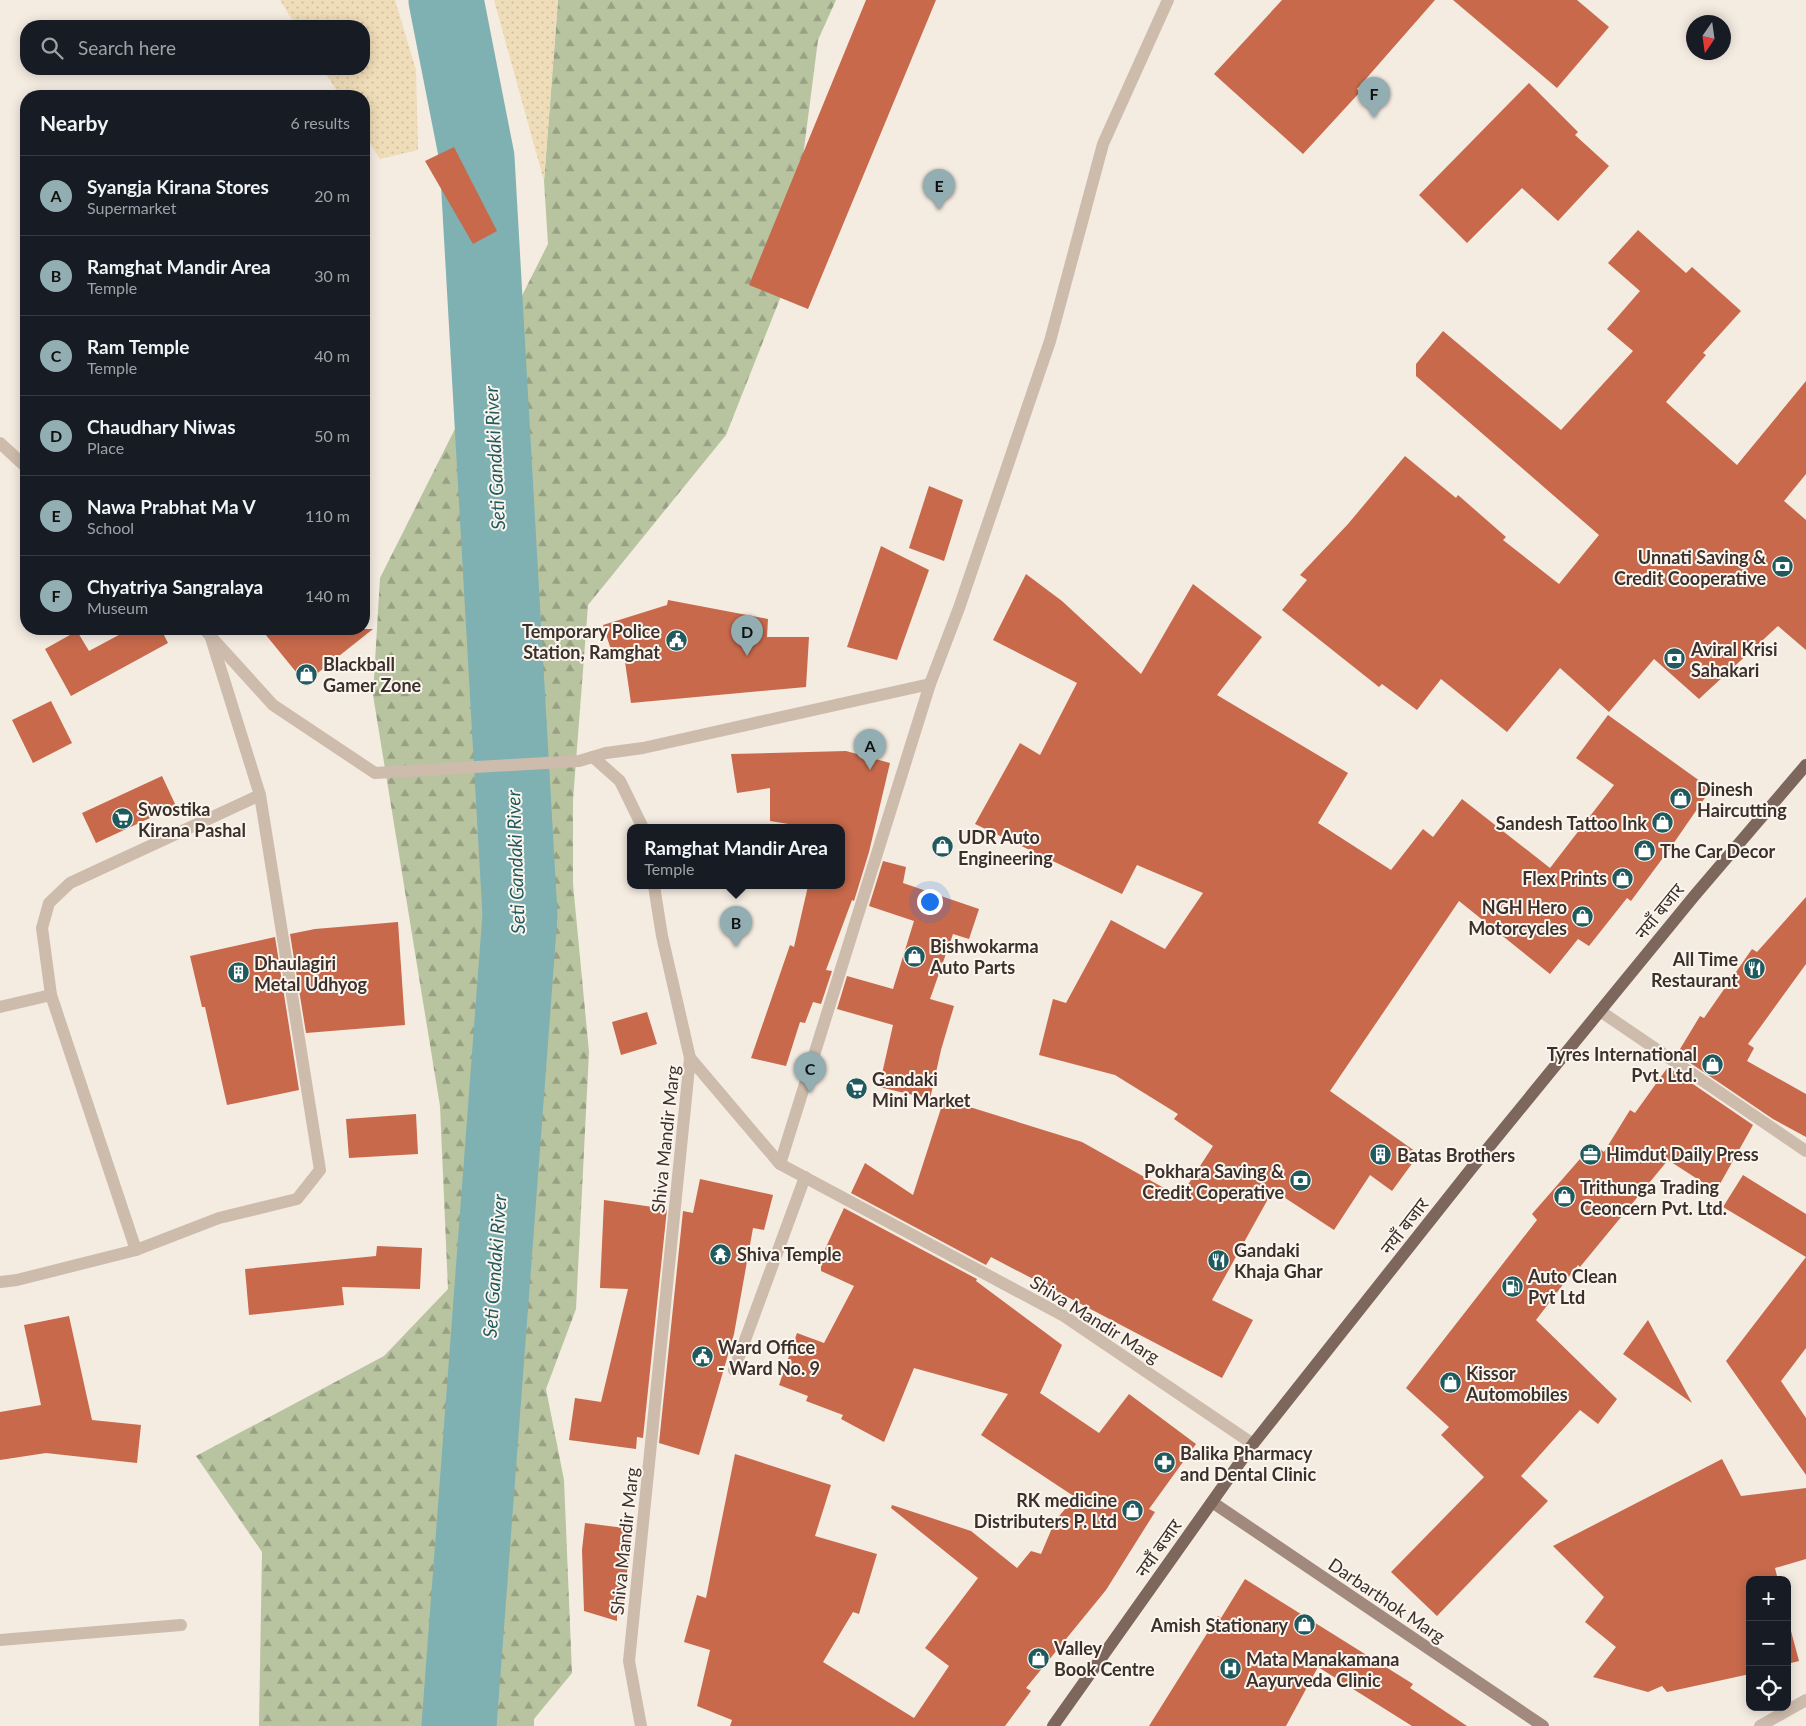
<!DOCTYPE html>
<meta charset="utf-8">
<style>
:root{--surface:#171b24;--page:#20242c;--text:#f1f3f6;--muted:#9ea1a6;--line:#363941;--accent:#92aeb2}
body{margin:0;font-family:Lato,"Noto Sans Devanagari",sans-serif;background:var(--page);color:var(--text)}
.controls{position:absolute;right:15px;bottom:15px;display:grid;overflow:hidden;border-radius:10px;box-shadow:0 2px 12px #0003}
.controls button{width:45px;height:45px;display:grid;place-items:center;padding:0;border:0;border-bottom:1px solid var(--line);background:var(--surface);color:var(--text);font:25px sans-serif}
.compass{position:absolute;left:1686px;top:15px;width:45px;height:45px;border-radius:50%;background:var(--surface);box-shadow:0 2px 12px #0003;rotate:193deg}
.you{position:absolute;left:929px;top:901px;width:18px;height:18px;margin:-12px;border:4px solid #fff;border-radius:50%;background:#1a73e8;box-shadow:0 0 0 8px #1a73e833}
.badge{display:grid;place-items:center;width:32px;height:32px;border-radius:50%;background:var(--accent);color:#111;font-size:16px;font-weight:700}
.pin{position:absolute;translate:-50% -41px;filter:drop-shadow(0 1px 2px #0008)}
.pin::after{content:'';position:absolute;top:26px;width:18px;height:15px;background:inherit;clip-path:polygon(0 0,100% 0,50% 100%)}
.popup{position:absolute;left:627px;top:824px;width:218px;height:65px;box-sizing:border-box;display:grid;place-content:center;border-radius:10px;background:var(--surface);filter:drop-shadow(0 1px 4px #0005);font-size:16px;white-space:nowrap;color:var(--muted)}
.popup b{font-size:19px;color:var(--text)}
.popup::after{content:'';position:absolute;left:50%;top:100%;margin-left:-10px;border:10px solid transparent;border-top-color:var(--surface)}
.list{margin:0;padding:0;list-style:none}
h2{display:flex;justify-content:space-between;align-items:center;height:65px;margin:0;padding:0 20px;font-size:21px}
h2 small{font-size:16px;font-weight:400;color:var(--muted)}
.list li{display:grid;grid-template-columns:32px 1fr auto;gap:15px;align-items:center;box-sizing:border-box;height:80px;padding:0 20px;border-top:1px solid var(--line)}
.list b{display:block;font-size:19px;white-space:nowrap}
.list p{margin:0;font-size:16px;white-space:nowrap;color:var(--muted)}
.list em{font-size:16px;font-style:normal;color:var(--muted)}
.icon{flex:none;width:28px;height:28px;fill:none;stroke:currentColor;stroke-width:2;stroke-linecap:round;stroke-linejoin:round}
.map{position:relative;flex:none;width:1806px;height:1726px;overflow:hidden}
.search{position:absolute;background:var(--surface);box-shadow:0 2px 12px #0003;left:20px;top:20px;width:350px;height:55px;display:flex;align-items:center;gap:12px;box-sizing:border-box;padding:0 18px;border-radius:20px;color:var(--muted);font-size:19px}
.panel{position:absolute;background:var(--surface);box-shadow:0 2px 12px #0003;left:20px;top:90px;width:350px;height:545px;border-radius:20px}
.map>svg:first-child{display:block}
</style>
<div class="map">
<svg width="1806" height="1726" viewBox="0 0 1806 1726">
<defs>
<pattern id="forest-firs" width="22" height="20" patternUnits="userSpaceOnUse" patternTransform="scale(1.25)"><rect width="22" height="20" fill="#b8c4a0"/><path d="M5 1l3.5 6h-7zM16 11l3.5 6h-7z" fill="#97a083"/></pattern>
<pattern id="sand-dots" width="8" height="8" patternUnits="userSpaceOnUse" patternTransform="scale(1.25)"><rect width="8" height="8" fill="#efdcb8"/><path d="M2 2h.1M6 6h.1" fill="none" stroke="#cebd9e" stroke-width="1.8" stroke-linecap="round"/></pattern>
</defs>
<rect width="100%" height="100%" fill="#f4ebe1"/>
<polygon fill="url(#forest-firs)" points="558,0 836,0 818,40 787,281 726,435 588,605 573,800 573,884 589,1052 576,1309 546,1389 564,1480 572,1673 534,1719 534,1726 259,1726 262,1552 196,1456 384,1356 448,1289 440,1106 373,695 380,578 548,244 544,181"/>
<g fill="url(#sand-dots)">
<polygon points="280,0 395,0 416,70 418,150 380,159 364,133 364,96 340,96 323,69 364,69 364,26 296,26"/>
<polygon points="494,0 558,0 544,181"/>
</g>
<g fill="none" stroke-linecap="round" stroke-linejoin="round">
<polyline stroke="#7fb0b2" stroke-width="75" points="446,0 477,158 520,915 459,1726"/>
</g>
<g fill="#c8694b">
<polygon points="866,0 936,0 808,309 749,285"/>
<polygon points="1282,0 1435,0 1357,89 1360,92 1303,154 1214,74"/>
<polygon points="1453,0 1577,0 1609,27 1557,88"/>
<polygon points="1529,83 1578,132 1575,135 1609,166 1558,221 1522,188 1467,243 1419,195"/>
<polygon points="454,147 497,231 473,244 425,161"/>
<polygon points="1638,230 1686,273 1692,267 1741,311 1703,353 1706,355 1666,402 1737,465 1806,381 1806,474 1784,501 1806,520 1806,650 1778,626 1699,699 1654,659 1609,712 1560,668 1507,732 1441,679 1417,710 1382,684 1379,687 1282,610 1307,580 1300,575 1348,524 1405,456 1456,498 1458,495 1506,537 1503,540 1559,584 1599,535 1416,376 1416,364 1443,331 1561,430 1633,351 1607,329 1640,291 1608,263"/>
<polygon points="929,486 963,500 944,561 909,548"/>
<polygon points="881,546 929,570 897,660 847,647"/>
<polygon points="1026,574 1062,601 1141,674 1193,584 1262,637 1217,695 1348,773 1318,823 1391,870 1423,829 1433,837 1462,799 1550,868 1614,785 1576,758 1608,715 1711,789 1671,847 1631,901 1627,898 1589,946 1578,939 1550,974 1459,901 1330,1091 1419,1154 1392,1191 1370,1175 1334,1230 1273,1190 1212,1300 1253,1320 1222,1378 991,1257 986,1265 851,1193 865,1163 913,1195 944,1099 1082,1142 1180,1197 1213,1146 1174,1119 1178,1114 1115,1075 1039,1055 1053,999 1066,1003 1111,920 1165,949 1203,893 1137,865 1122,894 975,824 1020,743 1040,755 1077,683 993,640"/>
<polygon points="668,600 768,619 767,637 809,637 806,687 631,703 624,655 614,659 603,625 667,605"/>
<polygon points="130,629 161,629 168,643 71,696 45,649 77,631 89,651"/>
<polygon points="261,629 373,629 305,683"/>
<polygon points="51,701 72,743 33,763 12,720"/>
<polygon points="846,751 890,763 869,852 854,901 852,900 826,970 832,971 821,1004 813,1002 805,1023 800,1022 786,1066 751,1058 790,945 794,947 808,886 841,886 841,828 813,828 770,821 770,788 737,793 731,754"/>
<polygon points="162,776 176,806 96,843 82,813"/>
<polygon points="883,861 906,867 903,883 979,909 969,939 953,934 930,999 954,1006 941,1050 930,1099 879,1087 893,1025 837,1009 847,976 893,989 914,921 869,906"/>
<polygon points="1806,897 1806,964 1748,1044 1754,1048 1747,1061 1806,1094 1806,1137 1773,1119 1677,1054 1700,1016 1704,1018 1752,949 1757,952"/>
<polygon points="398,922 405,1025 306,1033 290,934 315,929"/>
<polygon points="275,937 299,1090 227,1105 205,1007 202,1007 190,956"/>
<polygon points="647,1012 657,1044 621,1055 612,1022"/>
<polygon points="1668,1067 1753,1125 1716,1191 1668,1160 1580,1267 1578,1265 1536,1320 1617,1399 1598,1424 1580,1410 1521,1476 1548,1501 1437,1616 1391,1572 1484,1477 1441,1435 1449,1427 1406,1388 1537,1220 1532,1214 1593,1144 1604,1152 1630,1110 1635,1113"/>
<polygon points="416,1114 418,1154 349,1158 346,1119"/>
<polygon points="1743,1175 1806,1214 1806,1348 1781,1381 1806,1418 1806,1475 1726,1361 1806,1257 1723,1207"/>
<polygon points="700,1179 773,1195 764,1230 753,1228 734,1334 699,1455 659,1443 683,1211 693,1213"/>
<polygon points="604,1200 667,1209 643,1438 637,1437 636,1449 569,1440 575,1398 601,1402 628,1289 600,1288"/>
<polygon points="844,1208 977,1279 976,1281 1062,1345 1040,1393 1099,1433 1129,1394 1196,1444 1149,1509 1155,1512 1106,1590 1026,1688 1031,1691 1005,1726 730,1726 732,1720 697,1706 710,1650 684,1642 697,1595 706,1598 735,1454 831,1485 815,1536 877,1554 859,1614 853,1612 823,1662 914,1718 949,1666 925,1648 978,1578 891,1508 892,1505 971,1531 1017,1568 1031,1551 1041,1554 1055,1521 1075,1497 981,1435 1008,1394 914,1368 884,1442 841,1419 843,1415 806,1401 808,1396 779,1385 797,1333 824,1343 854,1286 821,1271 821,1258"/>
<polygon points="377,1246 422,1248 420,1289 342,1287 344,1305 249,1315 245,1269 376,1256"/>
<polygon points="69,1316 92,1420 141,1425 137,1463 46,1453 0,1460 0,1412 41,1405 24,1325"/>
<polygon points="1648,1320 1692,1403 1623,1354"/>
<polygon points="1722,1459 1741,1496 1806,1488 1806,1559 1775,1568 1778,1580 1750,1580 1750,1674 1667,1692 1662,1686 1648,1692 1593,1677 1616,1647 1585,1622 1604,1597 1553,1546"/>
<polygon points="585,1523 632,1529 624,1598 625,1613 617,1614 617,1621 584,1611 582,1550"/>
<polygon points="1245,1579 1413,1684 1410,1688 1467,1726 1412,1726 1318,1667 1286,1726 1149,1726 1218,1616 1221,1618"/>
<polygon points="1787,1616 1799,1661 1787,1664"/>
</g>
<g fill="none" stroke-linecap="round" stroke-linejoin="round">
<g stroke="#cdbbac" stroke-width="12">
<polyline points="0,443 26,467"/>
<polyline points="204,629 273,705 375,773 579,761 606,753 643,748 930,684"/>
<polyline points="593,757 620,781 643,828"/>
<polyline points="654,886 662,936 690,1058"/>
<polyline points="0,1007 51,995"/>
<polyline points="1600,1011 1806,1151"/>
<polyline points="780,1164 930,684 959,608 1050,341 1103,144 1168,0"/>
<polyline points="136,1250 51,995 42,928 49,903 70,883 260,795 211,638"/>
<polyline points="0,1282 17,1280 136,1250 219,1218 297,1199 320,1170 260,795"/>
<polyline points="734,1370 805,1177"/>
<polyline points="0,1640 181,1625"/>
<polyline points="641,1726 629,1661 690,1058 780,1164 1064,1316 1253,1444"/>
<polyline points="1760,1726 1806,1700"/>
</g>
<polyline stroke="#a18a7d" stroke-width="12" points="1212,1502 1543,1726"/>
<polyline stroke="#7d675c" stroke-width="12" points="1053,1726 1253,1444 1471,1169 1600,1011 1695,895 1806,765"/>
</g>
<defs>
<symbol id="bank-disc" viewBox="-11 -11 22 22"><circle r="9.5" fill="#1f5a5e" stroke="#fbf5ee"/><path d="M-6-4H6V4H-6ZM0-2.3a2.3 2.3 0 1 0 0 4.6a2.3 2.3 0 1 0 0-4.6Z" fill="#fff"/></symbol>
<symbol id="civic-disc" viewBox="-11 -11 22 22"><circle r="9.5" fill="#1f5a5e" stroke="#fbf5ee"/><path d="M-.6-6.5H3V-4.5H.6V-3L4-1V1h2V6H-6V1h2V-1L-.6-3ZM-1.2 2.5V6h2.4V2.5Z" fill="#fff"/></symbol>
<symbol id="shop-disc" viewBox="-11 -11 22 22"><circle r="9.5" fill="#1f5a5e" stroke="#fbf5ee"/><path d="M-5-2.5h2.3a2.7 3.5 0 0 1 5.4 0H5L5.5 6h-11ZM-1.5-2.5h3a1.5 2.3 0 0 0-3 0Z" fill="#fff"/></symbol>
<symbol id="supermarket-disc" viewBox="-11 -11 22 22"><circle r="9.5" fill="#1f5a5e" stroke="#fbf5ee"/><path d="M-6-5.5h2.5l.6 2H6L4.5 2H-2.5L-4.4-4H-6ZM-1.5 3.2a1.3 1.3 0 1 0 .1 0ZM3 3.2a1.3 1.3 0 1 0 .1 0Z" fill="#fff"/></symbol>
<symbol id="restaurant-disc" viewBox="-11 -11 22 22"><circle r="9.5" fill="#1f5a5e" stroke="#fbf5ee"/><path d="M-5-6h1v4h1v-4h1v4h1v-4h1v5L-1.5 .5V6h-2V.5L-5-1ZM5-6V6H3V1.5H1.5Q1.5-4 5-6Z" fill="#fff"/></symbol>
<symbol id="building-disc" viewBox="-11 -11 22 22"><circle r="9.5" fill="#1f5a5e" stroke="#fbf5ee"/><path d="M-4-6H4V6H1V3H-1V6H-4ZM-2.5-4.3h1.7v1.8h-1.7ZM.8-4.3h1.7v1.8H.8ZM-2.5-1h1.7V.8h-1.7ZM.8-1h1.7V.8H.8Z" fill="#fff"/></symbol>
<symbol id="office-disc" viewBox="-11 -11 22 22"><circle r="9.5" fill="#1f5a5e" stroke="#fbf5ee"/><path d="M-6-3h4V-5.5h4V-3h4V5H-6ZM-1-4.5V-3h2v-1.5ZM-6 0V1H6V0Z" fill="#fff"/></symbol>
<symbol id="temple-disc" viewBox="-11 -11 22 22"><circle r="9.5" fill="#1f5a5e" stroke="#fbf5ee"/><path d="M0-6L5-2H3V0L6.5 2.5H4V6H1.5V3h-3V6H-4V2.5H-6.5L-3 0V-2H-5Z" fill="#fff"/></symbol>
<symbol id="fuel-disc" viewBox="-11 -11 22 22"><circle r="9.5" fill="#1f5a5e" stroke="#fbf5ee"/><path d="M-5.5-6h7V0h2V4h1.3V-2.5L3-4.5l.8-.8L6-3V5H2.5V1h-1V6h-7ZM-4.2-4.7v3.2H.2V-4.7Z" fill="#fff"/></symbol>
<symbol id="pharmacy-disc" viewBox="-11 -11 22 22"><circle r="9.5" fill="#1f5a5e" stroke="#fbf5ee"/><path d="M-2-6h4v4h4v4h-4v4h-4v-4h-4v-4h4Z" fill="#fff"/></symbol>
<symbol id="hospital-disc" viewBox="-11 -11 22 22"><circle r="9.5" fill="#1f5a5e" stroke="#fbf5ee"/><path d="M-5-5h3v3.5h4V-5h3V5h-3V1.5h-4V5h-3Z" fill="#fff"/></symbol>
</defs>
<g fill-rule="evenodd">
<use href="#bank-disc" x="1770" y="554" width="25" height="25"/>
<use href="#civic-disc" x="664" y="628" width="25" height="25"/>
<use href="#bank-disc" x="1662" y="646" width="25" height="25"/>
<use href="#shop-disc" x="294" y="662" width="25" height="25"/>
<use href="#shop-disc" x="1668" y="786" width="25" height="25"/>
<use href="#supermarket-disc" x="110" y="806" width="25" height="25"/>
<use href="#shop-disc" x="1650" y="810" width="25" height="25"/>
<use href="#shop-disc" x="930" y="834" width="25" height="25"/>
<use href="#shop-disc" x="1632" y="838" width="25" height="25"/>
<use href="#shop-disc" x="1610" y="866" width="25" height="25"/>
<use href="#shop-disc" x="1570" y="904" width="25" height="25"/>
<use href="#shop-disc" x="902" y="944" width="25" height="25"/>
<use href="#restaurant-disc" x="1742" y="956" width="25" height="25"/>
<use href="#building-disc" x="226" y="960" width="25" height="25"/>
<use href="#shop-disc" x="1700" y="1052" width="25" height="25"/>
<use href="#supermarket-disc" x="844" y="1076" width="25" height="25"/>
<use href="#office-disc" x="1578" y="1142" width="25" height="25"/>
<use href="#building-disc" x="1368" y="1142" width="25" height="25"/>
<use href="#bank-disc" x="1288" y="1168" width="25" height="25"/>
<use href="#shop-disc" x="1552" y="1184" width="25" height="25"/>
<use href="#temple-disc" x="708" y="1242" width="25" height="25"/>
<use href="#restaurant-disc" x="1206" y="1248" width="25" height="25"/>
<use href="#fuel-disc" x="1500" y="1274" width="25" height="25"/>
<use href="#civic-disc" x="690" y="1344" width="25" height="25"/>
<use href="#shop-disc" x="1438" y="1370" width="25" height="25"/>
<use href="#pharmacy-disc" x="1152" y="1450" width="25" height="25"/>
<use href="#shop-disc" x="1120" y="1498" width="25" height="25"/>
<use href="#shop-disc" x="1292" y="1612" width="25" height="25"/>
<use href="#shop-disc" x="1026" y="1646" width="25" height="25"/>
<use href="#hospital-disc" x="1218" y="1656" width="25" height="25"/>
</g>
<g text-anchor="middle" dominant-baseline="central" stroke-width="4" stroke-linejoin="round" paint-order="stroke">
<g font-size="18" font-weight="bold" fill="#3b302b" stroke="#fbf5ee" text-anchor="start">
<text x="1766" y="557" text-anchor="end">Unnati Saving &amp;<tspan x="1766" dy="21">Credit Cooperative</tspan></text>
<text x="660" y="631" text-anchor="end">Temporary Police<tspan x="660" dy="21">Station, Ramghat</tspan></text>
<text x="1691" y="649">Aviral Krisi<tspan x="1691" dy="21">Sahakari</tspan></text>
<text x="323" y="664">Blackball<tspan x="323" dy="21">Gamer Zone</tspan></text>
<text x="1697" y="789">Dinesh<tspan x="1697" dy="21">Haircutting</tspan></text>
<text x="138" y="809">Swostika<tspan x="138" dy="21">Kirana Pashal</tspan></text>
<text x="1647" y="823" text-anchor="end">Sandesh Tattoo Ink</text>
<text x="958" y="837">UDR Auto<tspan x="958" dy="21">Engineering</tspan></text>
<text x="1660" y="851">The Car Decor</text>
<text x="1607" y="878" text-anchor="end">Flex Prints</text>
<text x="1567" y="907" text-anchor="end">NGH Hero<tspan x="1567" dy="21">Motorcycles</tspan></text>
<text x="930" y="946">Bishwokarma<tspan x="930" dy="21">Auto Parts</tspan></text>
<text x="1738" y="959" text-anchor="end">All Time<tspan x="1738" dy="21">Restaurant</tspan></text>
<text x="254" y="963">Dhaulagiri<tspan x="254" dy="21">Metal Udhyog</tspan></text>
<text x="1697" y="1054" text-anchor="end">Tyres International<tspan x="1697" dy="21">Pvt. Ltd.</tspan></text>
<text x="872" y="1079">Gandaki<tspan x="872" dy="21">Mini Market</tspan></text>
<text x="1606" y="1154">Himdut Daily Press</text>
<text x="1397" y="1155">Batas Brothers</text>
<text x="1284" y="1171" text-anchor="end">Pokhara Saving &amp;<tspan x="1284" dy="21">Credit Coperative</tspan></text>
<text x="1580" y="1187">Trithunga Trading<tspan x="1580" dy="21">Ceoncern Pvt. Ltd.</tspan></text>
<text x="1234" y="1250">Gandaki<tspan x="1234" dy="21">Khaja Ghar</tspan></text>
<text x="737" y="1254">Shiva Temple</text>
<text x="1528" y="1276">Auto Clean<tspan x="1528" dy="21">Pvt Ltd</tspan></text>
<text x="718" y="1347">Ward Office<tspan x="718" dy="21">- Ward No. 9</tspan></text>
<text x="1466" y="1373">Kissor<tspan x="1466" dy="21">Automobiles</tspan></text>
<text x="1180" y="1453">Balika Pharmacy<tspan x="1180" dy="21">and Dental Clinic</tspan></text>
<text x="1117" y="1500" text-anchor="end">RK medicine<tspan x="1117" dy="21">Distributers P. Ltd</tspan></text>
<text x="1288" y="1625" text-anchor="end">Amish Stationary</text>
<text x="1054" y="1648">Valley<tspan x="1054" dy="21">Book Centre</tspan></text>
<text x="1246" y="1659">Mata Manakamana<tspan x="1246" dy="21">Aayurveda Clinic</tspan></text>
</g>
<g font-size="18" fill="#3b302b" stroke="#fbf5ee">
<text transform="translate(1659 911) rotate(-51)">नयाँ बजार</text>
<text transform="translate(665 1139) rotate(-84)">Shiva Mandir Marg</text>
<text transform="translate(1404 1226) rotate(-52)">नयाँ बजार</text>
<text transform="translate(1095 1319) rotate(32)">Shiva Mandir Marg</text>
<text transform="translate(624 1541) rotate(-84)">Shiva Mandir Marg</text>
<text transform="translate(1158 1548) rotate(-55)">नयाँ बजार</text>
<text transform="translate(1387 1600) rotate(34)">Darbarthok Marg</text>
</g>
<g font-size="19" font-style="italic" fill="#1f5a5e" stroke="#fbf5ee">
<text transform="translate(494 458) rotate(-93)">Seti Gandaki River</text>
<text transform="translate(515 862) rotate(-92)">Seti Gandaki River</text>
<text transform="translate(494 1266) rotate(-86)">Seti Gandaki River</text>
</g>
</g>
</svg>
<div class="controls">
<button>+</button>
<button>−</button>
<button><svg class="icon" aria-label="locate" viewBox="0 0 24 24"><circle cx="12" cy="12" r="6"/><path d="M12 2v4M12 18v4M2 12h4M18 12h4"/></svg></button>
</div>
<svg class="compass" viewBox="-18 -18 36 36"><path d="M0-13l5 13h-10z" fill="#e53935"/><path d="M0 13l5-13h-10z" fill="#9ea1a6"/></svg>
<div class="you"></div>
<div class="pin badge" style="left:870px;top:770px">A</div>
<div class="pin badge" style="left:736px;top:947px">B</div>
<div class="popup"><b>Ramghat Mandir Area</b>Temple</div>
<div class="pin badge" style="left:810px;top:1093px">C</div>
<div class="pin badge" style="left:747px;top:656px">D</div>
<div class="pin badge" style="left:939px;top:210px">E</div>
<div class="pin badge" style="left:1374px;top:118px">F</div>
<div class="search"><svg class="icon" aria-label="search" viewBox="0 0 24 24"><circle cx="10" cy="10" r="6"/><path d="M15 15l6 6"/></svg>Search here</div>
<section class="panel">
<h2>Nearby<small>6 results</small></h2>
<ul class="list">
<li><span class="badge">A</span><div><b>Syangja Kirana Stores</b><p>Supermarket</p></div><em>20 m</em></li>
<li><span class="badge">B</span><div><b>Ramghat Mandir Area</b><p>Temple</p></div><em>30 m</em></li>
<li><span class="badge">C</span><div><b>Ram Temple</b><p>Temple</p></div><em>40 m</em></li>
<li><span class="badge">D</span><div><b>Chaudhary Niwas</b><p>Place</p></div><em>50 m</em></li>
<li><span class="badge">E</span><div><b>Nawa Prabhat Ma V</b><p>School</p></div><em>110 m</em></li>
<li><span class="badge">F</span><div><b>Chyatriya Sangralaya</b><p>Museum</p></div><em>140 m</em></li>
</ul>
</section>
</div>
